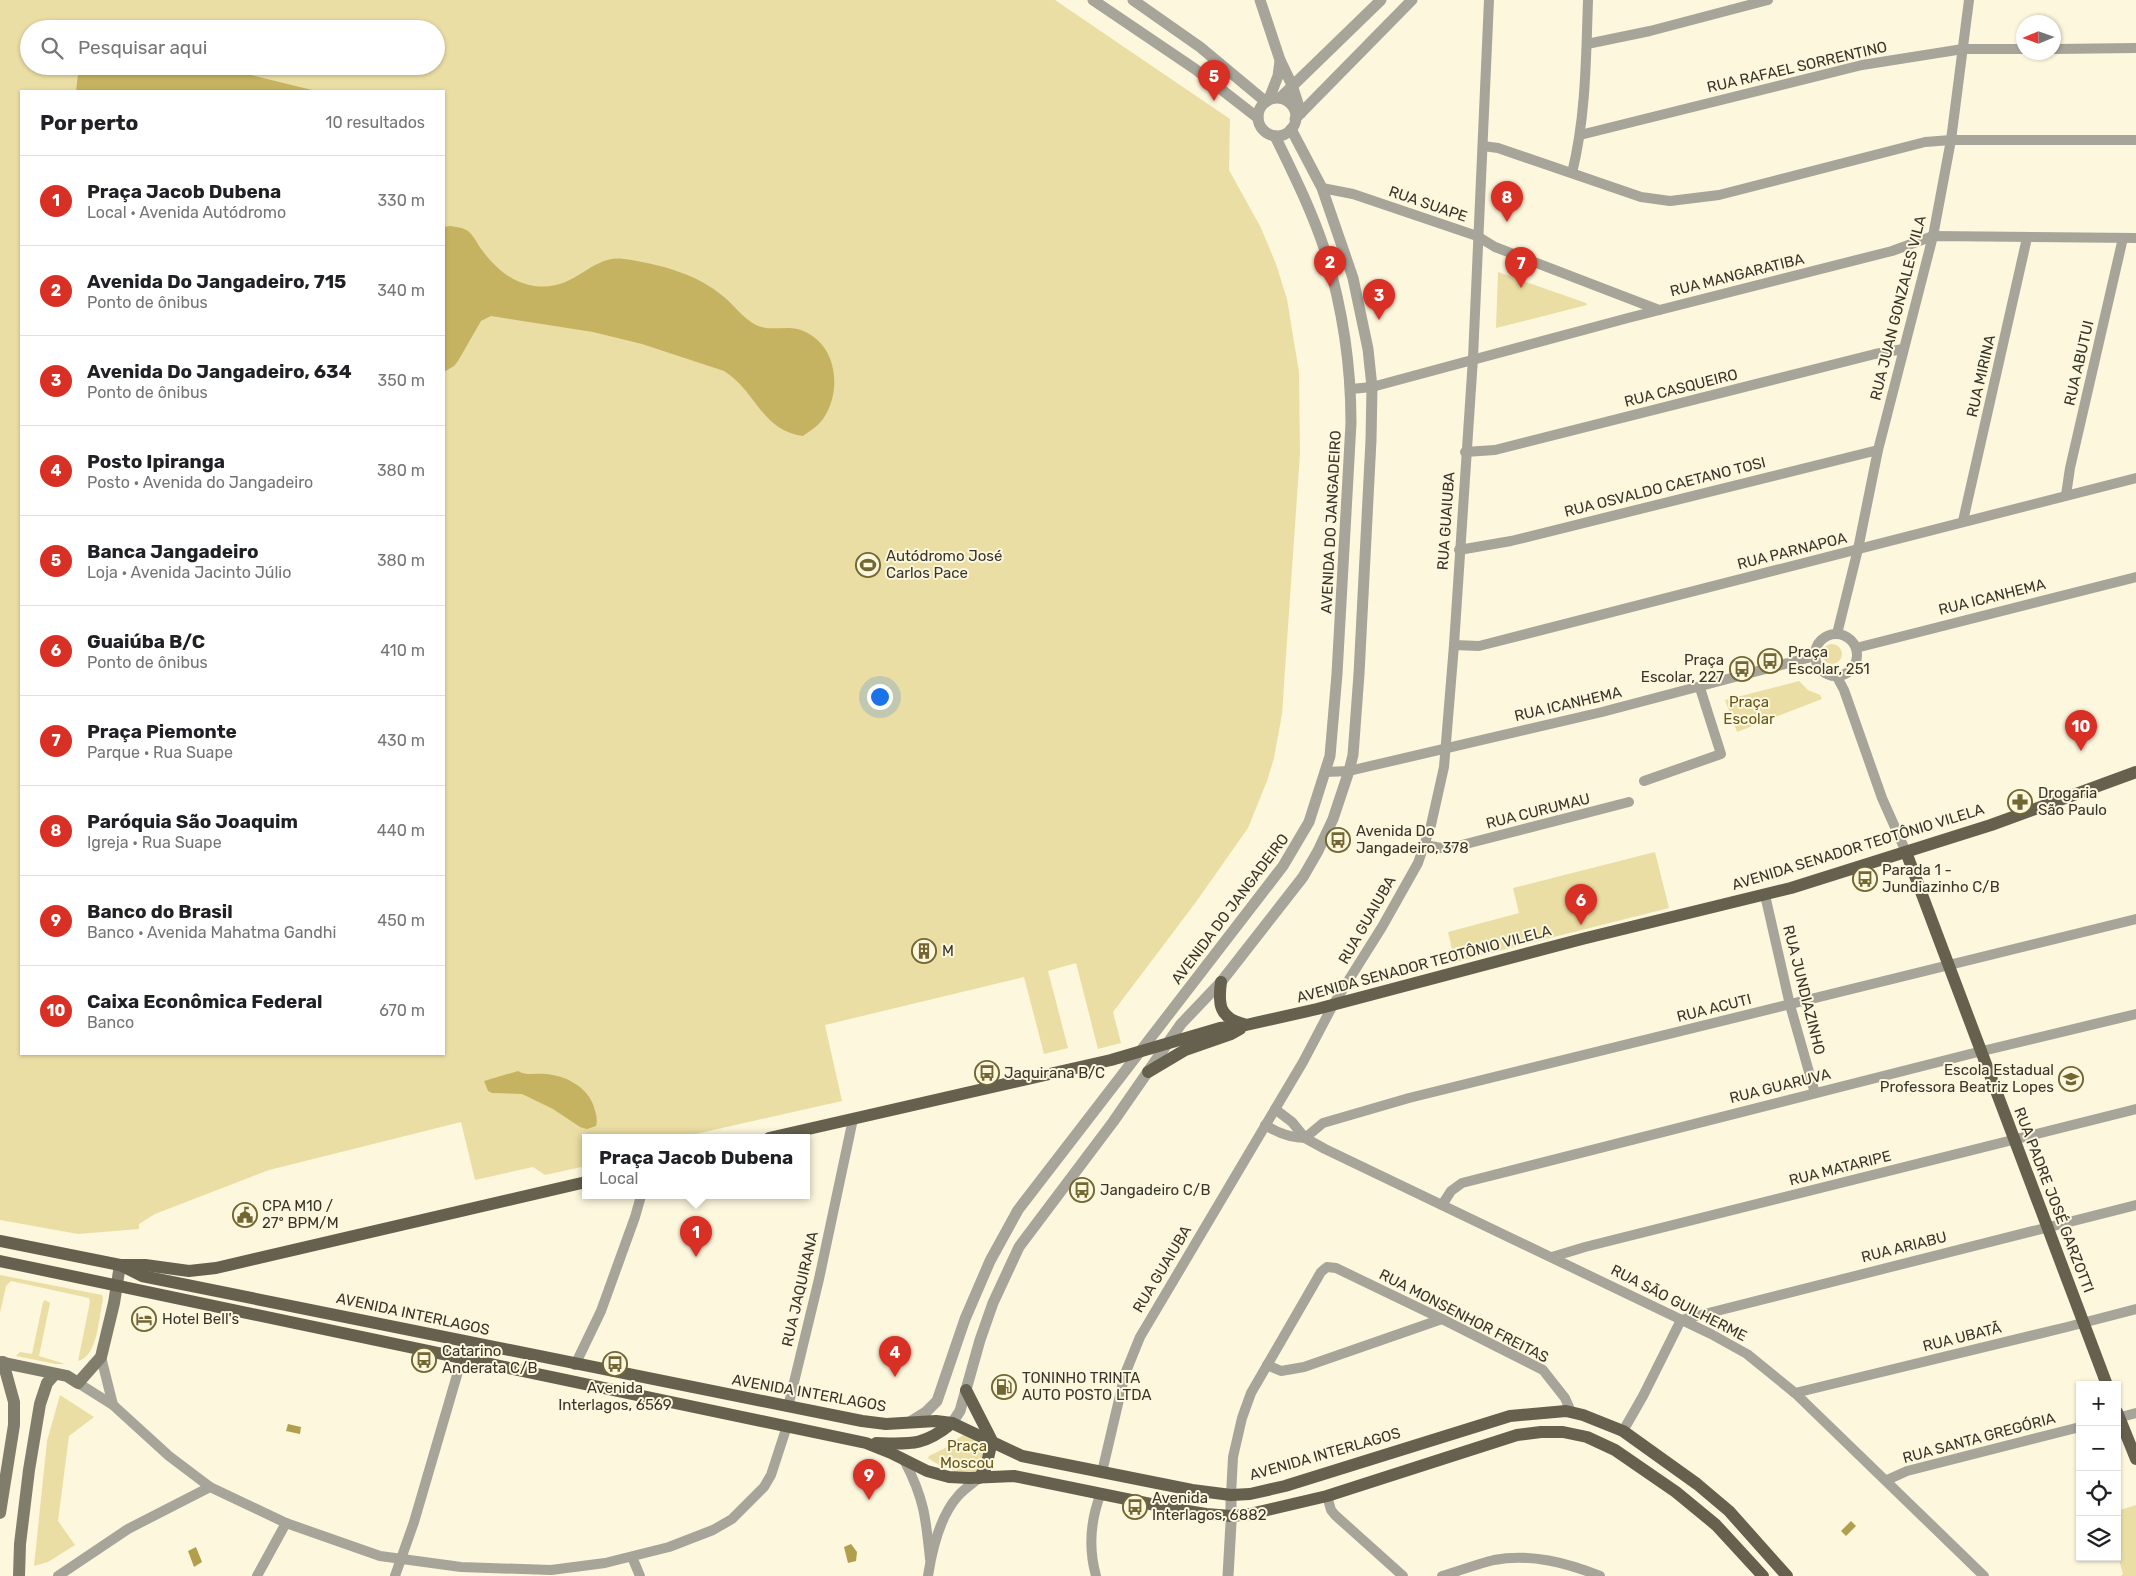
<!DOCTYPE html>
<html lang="pt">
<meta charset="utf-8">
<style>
:root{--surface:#fff;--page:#f6f6f6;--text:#202124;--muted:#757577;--line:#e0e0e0;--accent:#d93025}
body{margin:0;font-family:Rubik,sans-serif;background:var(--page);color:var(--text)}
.controls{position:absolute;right:15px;bottom:15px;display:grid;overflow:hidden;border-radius:0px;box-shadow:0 1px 4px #0004}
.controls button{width:45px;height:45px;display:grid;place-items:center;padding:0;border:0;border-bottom:1px solid var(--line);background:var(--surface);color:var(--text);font:25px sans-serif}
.compass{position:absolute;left:2016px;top:15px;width:45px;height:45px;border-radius:50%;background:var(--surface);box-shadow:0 1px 4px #0004;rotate:268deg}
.you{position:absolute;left:879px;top:696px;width:18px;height:18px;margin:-12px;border:4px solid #fff;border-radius:50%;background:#1a73e8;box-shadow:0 0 0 8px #1a73e833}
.badge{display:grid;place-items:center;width:32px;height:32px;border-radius:50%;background:var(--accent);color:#fff;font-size:16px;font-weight:700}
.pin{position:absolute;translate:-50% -41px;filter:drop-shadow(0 1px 2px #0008)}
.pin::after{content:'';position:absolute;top:26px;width:18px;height:15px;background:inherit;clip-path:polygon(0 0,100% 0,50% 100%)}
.popup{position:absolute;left:582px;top:1134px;width:228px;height:65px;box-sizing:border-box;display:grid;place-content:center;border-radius:0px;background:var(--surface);filter:drop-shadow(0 1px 4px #0005);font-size:16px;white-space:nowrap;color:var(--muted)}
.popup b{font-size:19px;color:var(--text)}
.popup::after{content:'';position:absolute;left:50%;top:100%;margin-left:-10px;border:10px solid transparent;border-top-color:var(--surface)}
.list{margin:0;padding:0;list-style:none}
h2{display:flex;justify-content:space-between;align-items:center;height:65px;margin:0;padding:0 20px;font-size:21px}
h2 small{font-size:16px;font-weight:400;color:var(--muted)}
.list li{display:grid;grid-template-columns:32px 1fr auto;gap:15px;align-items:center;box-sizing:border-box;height:90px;padding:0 20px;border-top:1px solid var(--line)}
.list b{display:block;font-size:19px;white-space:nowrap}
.list p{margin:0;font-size:16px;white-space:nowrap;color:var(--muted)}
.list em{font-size:16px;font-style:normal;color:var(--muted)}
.icon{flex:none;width:28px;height:28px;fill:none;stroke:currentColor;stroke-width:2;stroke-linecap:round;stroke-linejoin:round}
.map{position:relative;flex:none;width:2136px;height:1576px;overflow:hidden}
.search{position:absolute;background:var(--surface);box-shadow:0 1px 4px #0004;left:20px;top:20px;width:425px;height:55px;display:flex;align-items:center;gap:12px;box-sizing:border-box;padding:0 18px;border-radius:28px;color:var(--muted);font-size:19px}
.panel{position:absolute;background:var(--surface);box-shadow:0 1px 4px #0004;left:20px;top:90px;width:425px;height:965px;border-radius:0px}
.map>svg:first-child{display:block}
</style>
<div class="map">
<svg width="2136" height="1576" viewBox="0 0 2136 1576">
<rect width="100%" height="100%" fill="#fdf7dd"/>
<g fill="#ebdea4" fill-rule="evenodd">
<path d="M0,0H1055L1230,119L1229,170L1261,228L1276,264L1287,299L1299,372L1300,453L1282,714L1274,758L1267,781L1248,828L1196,902L1113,1012L1121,1043L1098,1049L1076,963L1048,971L1068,1048L1044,1054L1024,977L825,1025L842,1101L678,1138H586V1166L545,1175L533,1167L475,1180L461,1122L269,1170L155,1214L139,1224V1229L78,1234L0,1220ZM29,29H436V66H29ZM21,91H444V1054H21Z"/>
<polygon points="1498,272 1586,303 1587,305 1496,328"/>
<circle cx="1832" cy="654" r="10"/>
<polygon points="1799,681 1808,690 1820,695 1822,699 1737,732 1725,700"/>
<polygon points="1655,852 1669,908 1455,962 1448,932 1519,913 1513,888"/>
<path d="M0,1275L102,1295L103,1299C99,1315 98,1357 78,1361L90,1302L89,1298L11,1281L6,1286L0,1313Z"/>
<polygon points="45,1300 50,1303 39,1356 65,1364 56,1364 16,1356 20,1352 32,1354 43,1302"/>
<polygon points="60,1395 94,1417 69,1436 58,1521 75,1545 48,1562 34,1566 47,1441"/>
<path d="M963,1435C972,1435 980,1441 987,1447L978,1471C958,1474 944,1469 928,1458L929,1456L945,1448Z"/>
<polygon points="2136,1505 2136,1576 2121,1576 2123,1574 2117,1553 2117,1511"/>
</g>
<g fill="#c6b362">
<polygon points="79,66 215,66 316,91 76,91"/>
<path d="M450,226C456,227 462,227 468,231C473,235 476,241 479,246C491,263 507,280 529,285C575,295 589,254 624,259C655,263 694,273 719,293C732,302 742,318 756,325C770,332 786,325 801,330C837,343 843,390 823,419C818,426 810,431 803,436C761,430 756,391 724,371L642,344L593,332L491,316L481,321L458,361L454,366L444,372V227Z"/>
<path d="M518,1071C526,1076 536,1073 545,1074C565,1075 588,1087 594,1107C596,1114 598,1120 596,1126L587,1129L580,1127L553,1109L522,1094L492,1093L488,1091L484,1081Z"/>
</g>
<g fill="#b29f4e">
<polygon points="288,1424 301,1427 300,1434 286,1431"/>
<polygon points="1851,1521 1856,1526 1846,1536 1841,1531"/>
<polygon points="851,1544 857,1552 856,1561 848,1563 844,1547"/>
<polygon points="196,1547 202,1562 194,1567 188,1551"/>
</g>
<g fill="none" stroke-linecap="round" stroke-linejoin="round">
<g stroke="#a7a49a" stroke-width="10">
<polyline points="1587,44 1650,31 1768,0"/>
<polyline points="2054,49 2136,48"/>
<polyline points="1580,135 1862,65 1963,49 2024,49"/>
<polyline points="1483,146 1498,148 1641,197 1670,201 1719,195 1925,142 1951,140 2136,140"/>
<path d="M1572,173C1586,117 1586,58 1588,0"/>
<polyline points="1322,188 1353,194 1477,236 1495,247 1659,310"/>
<polyline points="1351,389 1372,387 1628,318 1892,251 1933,236 2136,238"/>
<polyline points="1465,452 1495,450 1875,354 1903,349"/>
<polyline points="2066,495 2070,468 2123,238"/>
<polyline points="1963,521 2027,238"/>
<polyline points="1459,550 1511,541 1878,450"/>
<circle cx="1836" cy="655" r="21"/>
<polyline points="1837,634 1858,549 1878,450 1933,236 1951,140 1969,0"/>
<polyline points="1454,645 1479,646 2136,478"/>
<polyline points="1856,648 2136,577"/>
<polyline points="1837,677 1844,690 1882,798 1906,852"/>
<polyline points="1326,772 1349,771 1602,712 1815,656"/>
<polyline points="1644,781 1721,754 1700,688"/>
<polyline points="1425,845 1441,848 1454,847 1629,802"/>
<polyline points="1765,895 1790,1005 1815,1093"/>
<polyline points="1275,1109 1292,1122 1305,1138 1325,1149 1711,1334 1747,1354 1795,1393 1984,1576"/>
<path d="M1265,1125C1278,1133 1290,1138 1305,1138"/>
<polyline points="1305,1138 1323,1123 1409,1098 2136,919"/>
<polyline points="1442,1205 1451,1191 1462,1183 1970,1054 2136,1014"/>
<polyline points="1552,1257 1585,1247 2136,1109"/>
<polyline points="101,1357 113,1405"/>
<polyline points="575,1365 601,1311 635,1217 641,1196"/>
<polyline points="1267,1365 1281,1371 1304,1367 1442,1319"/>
<polyline points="78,1383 113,1405 169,1456 210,1487 286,1523 380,1556 461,1567 551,1570 605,1563 669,1547 713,1530 732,1519 764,1487 771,1475 787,1426"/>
<polyline points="1795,1393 2067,1327 2136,1309"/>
<polyline points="788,1407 819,1279 853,1119"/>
<polyline points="2117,1418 2136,1413"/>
<polyline points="1623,1431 1643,1396 1681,1320 2136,1205"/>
<path d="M905,1462C924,1498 926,1519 930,1559"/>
<polyline points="1102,1472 1125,1374 1140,1337 1303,1062 1333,1005 1382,927 1418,863 1431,825 1444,767 1454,645 1473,358 1489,0"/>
<polyline points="1887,1480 1907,1471 2080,1427"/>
<polyline points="1231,1495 1233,1457 1242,1418 1251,1393 1321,1272 1327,1267 1336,1268 1442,1319 1543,1370 1565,1398 1571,1412"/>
<polyline points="1327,1496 1331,1510 1335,1515 1403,1576"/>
<polyline points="632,1557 640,1576"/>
<polyline points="58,1576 128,1529 210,1487"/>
<polyline points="257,1576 286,1523"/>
<polyline points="395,1576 414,1522 462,1358"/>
<path d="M928,1576C932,1550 940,1516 958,1496C964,1489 972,1484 979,1478"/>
<path d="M1096,1576C1088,1547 1090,1521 1101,1493"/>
<path d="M1442,1576C1459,1571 1477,1564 1494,1560C1531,1553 1567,1563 1600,1576"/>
</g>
<g stroke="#a7a49a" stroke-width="11">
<polyline points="1093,0 1195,69 1258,118"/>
<polyline points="1133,0 1200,47 1266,102"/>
<polyline points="1260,0 1280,60 1292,85 1301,113"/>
<polyline points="1280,98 1381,0"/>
<circle cx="1277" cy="117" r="19"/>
<polyline points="1269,99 1278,76 1280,61"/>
<polyline points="1295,119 1412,0"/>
<path d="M910,1422L926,1412L937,1401L965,1319L990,1261L1018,1210L1283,866L1309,822L1330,756L1337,674L1351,423C1351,366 1342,306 1325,251C1312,211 1293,173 1275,136"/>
<polyline points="952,1423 960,1411 980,1340 993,1303 1019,1247 1113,1122 1181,1024 1221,982 1303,877 1318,851 1333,819 1349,771 1353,755 1359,674 1371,440 1372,387 1368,349 1353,278 1322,188 1291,129"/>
<polyline points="1228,1576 1231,1523 1231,1495"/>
</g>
<g stroke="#807d6d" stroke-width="12">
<polyline points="0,1362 67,1376 78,1383 101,1357 114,1303 120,1265"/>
<polyline points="0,1513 14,1425 14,1402 3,1362"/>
<polyline points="19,1576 20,1544 29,1470 40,1404 47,1383 55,1374"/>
</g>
<g stroke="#65614e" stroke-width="12">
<polyline points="1906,852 2107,1385"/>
<path d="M1221,982C1218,1004 1219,1018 1244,1024"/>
<polyline points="1148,1072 1185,1050 1231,1034 1240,1029"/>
<polyline points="769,1138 1111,1060 1220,1028 1246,1025 1317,1009 1582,939 1791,888 1991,825 2136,772"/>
<polyline points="0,1241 120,1265 142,1276 862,1421 886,1424 936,1421 952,1423 1022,1456 1192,1490 1231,1495 1250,1494 1285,1486 1510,1416 1566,1411 1583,1415 1623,1431 1697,1484 1729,1511 1787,1576"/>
<polyline points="0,1261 866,1443 891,1453 927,1471 949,1477 969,1478 1014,1476 1175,1509 1206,1514 1231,1516 1250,1514 1327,1496 1517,1435 1541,1432 1563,1432 1587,1437 1615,1450 1676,1492 1716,1525 1763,1576"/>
<polyline points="122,1265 145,1265 189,1271 216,1268 586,1182"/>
<polyline points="966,1390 992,1441 986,1467 979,1478"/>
<polyline points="2117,1412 2136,1459"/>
<path d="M876,1443C911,1444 924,1446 952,1423"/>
</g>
</g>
<defs>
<symbol id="stadium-ring" viewBox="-11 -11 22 22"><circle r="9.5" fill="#fdf7dd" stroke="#726633" stroke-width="1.5"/><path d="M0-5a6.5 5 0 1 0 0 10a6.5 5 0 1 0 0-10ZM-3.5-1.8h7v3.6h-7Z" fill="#726633"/></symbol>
<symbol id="bus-ring" viewBox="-11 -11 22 22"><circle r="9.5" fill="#fdf7dd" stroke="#726633" stroke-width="1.5"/><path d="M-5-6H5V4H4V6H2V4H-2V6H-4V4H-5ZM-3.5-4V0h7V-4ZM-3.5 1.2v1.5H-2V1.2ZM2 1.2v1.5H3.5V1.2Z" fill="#726633"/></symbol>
<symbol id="pharmacy-ring" viewBox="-11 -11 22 22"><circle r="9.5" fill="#fdf7dd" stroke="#726633" stroke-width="1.5"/><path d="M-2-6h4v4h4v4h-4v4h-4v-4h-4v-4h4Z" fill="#726633"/></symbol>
<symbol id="building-ring" viewBox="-11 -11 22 22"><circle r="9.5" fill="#fdf7dd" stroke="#726633" stroke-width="1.5"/><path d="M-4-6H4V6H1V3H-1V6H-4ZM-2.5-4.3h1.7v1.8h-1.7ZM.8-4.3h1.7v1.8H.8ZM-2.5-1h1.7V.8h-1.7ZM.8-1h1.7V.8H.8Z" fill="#726633"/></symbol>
<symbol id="school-ring" viewBox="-11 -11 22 22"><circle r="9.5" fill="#fdf7dd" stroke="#726633" stroke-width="1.5"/><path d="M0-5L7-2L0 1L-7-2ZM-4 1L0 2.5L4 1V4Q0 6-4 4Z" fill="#726633"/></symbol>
<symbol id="civic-ring" viewBox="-11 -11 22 22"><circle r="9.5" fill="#fdf7dd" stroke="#726633" stroke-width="1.5"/><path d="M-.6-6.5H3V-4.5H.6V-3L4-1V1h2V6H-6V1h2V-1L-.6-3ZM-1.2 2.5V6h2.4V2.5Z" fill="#726633"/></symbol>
<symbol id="hotel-ring" viewBox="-11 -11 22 22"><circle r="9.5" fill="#fdf7dd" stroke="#726633" stroke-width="1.5"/><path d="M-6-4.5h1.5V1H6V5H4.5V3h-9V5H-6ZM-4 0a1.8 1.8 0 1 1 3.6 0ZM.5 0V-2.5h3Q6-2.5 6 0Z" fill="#726633"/></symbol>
<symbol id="fuel-ring" viewBox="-11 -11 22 22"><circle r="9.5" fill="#fdf7dd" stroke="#726633" stroke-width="1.5"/><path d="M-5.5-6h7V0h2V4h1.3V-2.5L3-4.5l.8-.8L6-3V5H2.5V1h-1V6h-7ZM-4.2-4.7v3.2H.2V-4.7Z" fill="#726633"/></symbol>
</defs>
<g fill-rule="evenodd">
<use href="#stadium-ring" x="854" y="551" width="28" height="28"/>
<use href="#bus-ring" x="1756" y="647" width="28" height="28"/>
<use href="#bus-ring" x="1728" y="655" width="28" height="28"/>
<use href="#pharmacy-ring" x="2006" y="788" width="28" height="28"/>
<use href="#bus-ring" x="1324" y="826" width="28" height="28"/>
<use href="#bus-ring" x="1851" y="865" width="28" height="28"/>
<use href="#building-ring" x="910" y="937" width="28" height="28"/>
<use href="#bus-ring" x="973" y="1059" width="28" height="28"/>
<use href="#school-ring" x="2057" y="1065" width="28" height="28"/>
<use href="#bus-ring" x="1068" y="1176" width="28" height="28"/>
<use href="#civic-ring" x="231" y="1201" width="28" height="28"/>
<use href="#hotel-ring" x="130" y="1305" width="28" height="28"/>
<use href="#bus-ring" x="410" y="1346" width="28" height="28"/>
<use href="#bus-ring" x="601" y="1350" width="28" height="28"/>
<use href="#fuel-ring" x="990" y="1373" width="28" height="28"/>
<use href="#bus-ring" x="1121" y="1493" width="28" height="28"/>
</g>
<g text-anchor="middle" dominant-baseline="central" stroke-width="4" stroke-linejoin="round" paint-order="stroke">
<g font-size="15" fill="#38362c" stroke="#fdf7dd">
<text transform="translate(1797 67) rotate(-13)">RUA RAFAEL SORRENTINO</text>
<text transform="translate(1428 204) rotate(19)">RUA SUAPE</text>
<text transform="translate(1737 275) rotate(-14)">RUA MANGARATIBA</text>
<text transform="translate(1898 308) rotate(-76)">RUA JUAN GONZALES VILA</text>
<text transform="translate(2079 363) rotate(-77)">RUA ABUTUI</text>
<text transform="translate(1981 376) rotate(-77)">RUA MIRINA</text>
<text transform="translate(1681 388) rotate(-14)">RUA CASQUEIRO</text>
<text transform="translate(1665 487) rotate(-14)">RUA OSVALDO CAETANO TOSI</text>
<text transform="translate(1446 521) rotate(-86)">RUA GUAIUBA</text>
<text transform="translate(1331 522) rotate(-87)">AVENIDA DO JANGADEIRO</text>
<text transform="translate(1792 551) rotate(-14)">RUA PARNAPOA</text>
<text transform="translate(1992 597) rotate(-14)">RUA ICANHEMA</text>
<text transform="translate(1568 704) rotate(-13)">RUA ICANHEMA</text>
<text transform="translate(1538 811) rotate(-14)">RUA CURUMAU</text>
<text transform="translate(1858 847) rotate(-17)">AVENIDA SENADOR TEOTÔNIO VILELA</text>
<text transform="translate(1230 909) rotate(-53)">AVENIDA DO JANGADEIRO</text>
<text transform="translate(1367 920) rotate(-60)">RUA GUAIUBA</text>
<text transform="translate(1424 964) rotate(-15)">AVENIDA SENADOR TEOTÔNIO VILELA</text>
<text transform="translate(1804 990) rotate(76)">RUA JUNDIAZINHO</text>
<text transform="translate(1714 1008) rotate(-14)">RUA ACUTI</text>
<text transform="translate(1780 1086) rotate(-14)">RUA GUARUVA</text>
<text transform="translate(1840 1168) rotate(-14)">RUA MATARIPE</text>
<text transform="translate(2054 1200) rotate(69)">RUA PADRE JOSÉ GARZOTTI</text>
<text transform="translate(1904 1247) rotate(-14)">RUA ARIABU</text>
<text transform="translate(1162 1269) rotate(-59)">RUA GUAIUBA</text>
<text transform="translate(800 1289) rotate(-77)">RUA JAQUIRANA</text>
<text transform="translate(1679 1303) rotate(27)">RUA SÃO GUILHERME</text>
<text transform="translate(413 1314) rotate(12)">AVENIDA INTERLAGOS</text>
<text transform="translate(1464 1316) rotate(27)">RUA MONSENHOR FREITAS</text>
<text transform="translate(1962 1337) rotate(-14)">RUA UBATÃ</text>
<text transform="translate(809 1393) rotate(10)">AVENIDA INTERLAGOS</text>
<text transform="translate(1979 1438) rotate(-15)">RUA SANTA GREGÓRIA</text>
<text transform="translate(1325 1454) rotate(-16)">AVENIDA INTERLAGOS</text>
</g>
<g font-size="15" fill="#38362c" stroke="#fdf7dd" text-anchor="start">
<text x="886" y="556">Autódromo José<tspan x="886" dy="17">Carlos Pace</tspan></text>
<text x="1788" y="652">Praça<tspan x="1788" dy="17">Escolar, 251</tspan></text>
<text x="1724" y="660" text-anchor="end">Praça<tspan x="1724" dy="17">Escolar, 227</tspan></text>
<text x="2038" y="793">Drogaria<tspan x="2038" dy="17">São Paulo</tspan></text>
<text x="1356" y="831">Avenida Do<tspan x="1356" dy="17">Jangadeiro, 378</tspan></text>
<text x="1882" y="870">Parada 1 -<tspan x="1882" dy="17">Jundiazinho C/B</tspan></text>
<text x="942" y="951">M</text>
<text x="2054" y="1070" text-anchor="end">Escola Estadual<tspan x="2054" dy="17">Professora Beatriz Lopes</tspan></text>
<text x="1004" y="1073">Jaquirana B/C</text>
<text x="1100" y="1190">Jangadeiro C/B</text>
<text x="262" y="1206">CPA M10 /<tspan x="262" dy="17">27º BPM/M</tspan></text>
<text x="162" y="1319">Hotel Bell's</text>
<text x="442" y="1351">Catarino<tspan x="442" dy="17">Anderata C/B</tspan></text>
<text x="1022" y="1378">TONINHO TRINTA<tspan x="1022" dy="17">AUTO POSTO LTDA</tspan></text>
<text x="615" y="1388" text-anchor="middle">Avenida<tspan x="615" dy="17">Interlagos, 6569</tspan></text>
<text x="1152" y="1498">Avenida<tspan x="1152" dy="17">Interlagos, 6882</tspan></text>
</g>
<g font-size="15" fill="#65571b" stroke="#fdf7dd">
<text x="1749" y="702">Praça<tspan x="1749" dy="17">Escolar</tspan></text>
<text x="967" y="1446">Praça<tspan x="967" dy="17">Moscou</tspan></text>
</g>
</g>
</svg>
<div class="controls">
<button>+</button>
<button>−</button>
<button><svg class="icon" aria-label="locate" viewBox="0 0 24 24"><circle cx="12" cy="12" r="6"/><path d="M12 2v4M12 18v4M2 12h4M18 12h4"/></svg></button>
<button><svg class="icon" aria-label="layers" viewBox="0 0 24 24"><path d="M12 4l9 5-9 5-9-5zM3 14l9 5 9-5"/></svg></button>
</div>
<svg class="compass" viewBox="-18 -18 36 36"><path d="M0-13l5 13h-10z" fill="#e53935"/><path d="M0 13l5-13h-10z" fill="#757577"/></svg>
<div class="you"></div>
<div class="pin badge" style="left:696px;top:1257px">1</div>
<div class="popup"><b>Praça Jacob Dubena</b>Local</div>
<div class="pin badge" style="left:1330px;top:287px">2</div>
<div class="pin badge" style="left:1379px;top:320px">3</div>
<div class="pin badge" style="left:895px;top:1377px">4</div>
<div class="pin badge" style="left:1214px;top:101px">5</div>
<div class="pin badge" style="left:1581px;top:925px">6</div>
<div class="pin badge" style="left:1521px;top:288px">7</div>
<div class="pin badge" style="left:1507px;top:222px">8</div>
<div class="pin badge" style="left:869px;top:1500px">9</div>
<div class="pin badge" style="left:2081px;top:751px">10</div>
<div class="search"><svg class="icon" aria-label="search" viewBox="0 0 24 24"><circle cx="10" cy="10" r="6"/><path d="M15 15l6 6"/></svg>Pesquisar aqui</div>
<section class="panel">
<h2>Por perto<small>10 resultados</small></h2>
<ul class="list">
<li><span class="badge">1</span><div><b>Praça Jacob Dubena</b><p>Local · Avenida Autódromo</p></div><em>330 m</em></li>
<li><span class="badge">2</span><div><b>Avenida Do Jangadeiro, 715</b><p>Ponto de ônibus</p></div><em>340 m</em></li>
<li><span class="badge">3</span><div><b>Avenida Do Jangadeiro, 634</b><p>Ponto de ônibus</p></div><em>350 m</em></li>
<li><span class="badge">4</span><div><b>Posto Ipiranga</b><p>Posto · Avenida do Jangadeiro</p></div><em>380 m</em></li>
<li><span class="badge">5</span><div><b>Banca Jangadeiro</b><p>Loja · Avenida Jacinto Júlio</p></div><em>380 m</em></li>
<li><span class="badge">6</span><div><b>Guaiúba B/C</b><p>Ponto de ônibus</p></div><em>410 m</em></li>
<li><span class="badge">7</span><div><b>Praça Piemonte</b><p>Parque · Rua Suape</p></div><em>430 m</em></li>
<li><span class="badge">8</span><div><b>Paróquia São Joaquim</b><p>Igreja · Rua Suape</p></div><em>440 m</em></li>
<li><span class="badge">9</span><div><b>Banco do Brasil</b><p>Banco · Avenida Mahatma Gandhi</p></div><em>450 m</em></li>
<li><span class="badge">10</span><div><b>Caixa Econômica Federal</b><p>Banco</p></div><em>670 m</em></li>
</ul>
</section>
</div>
